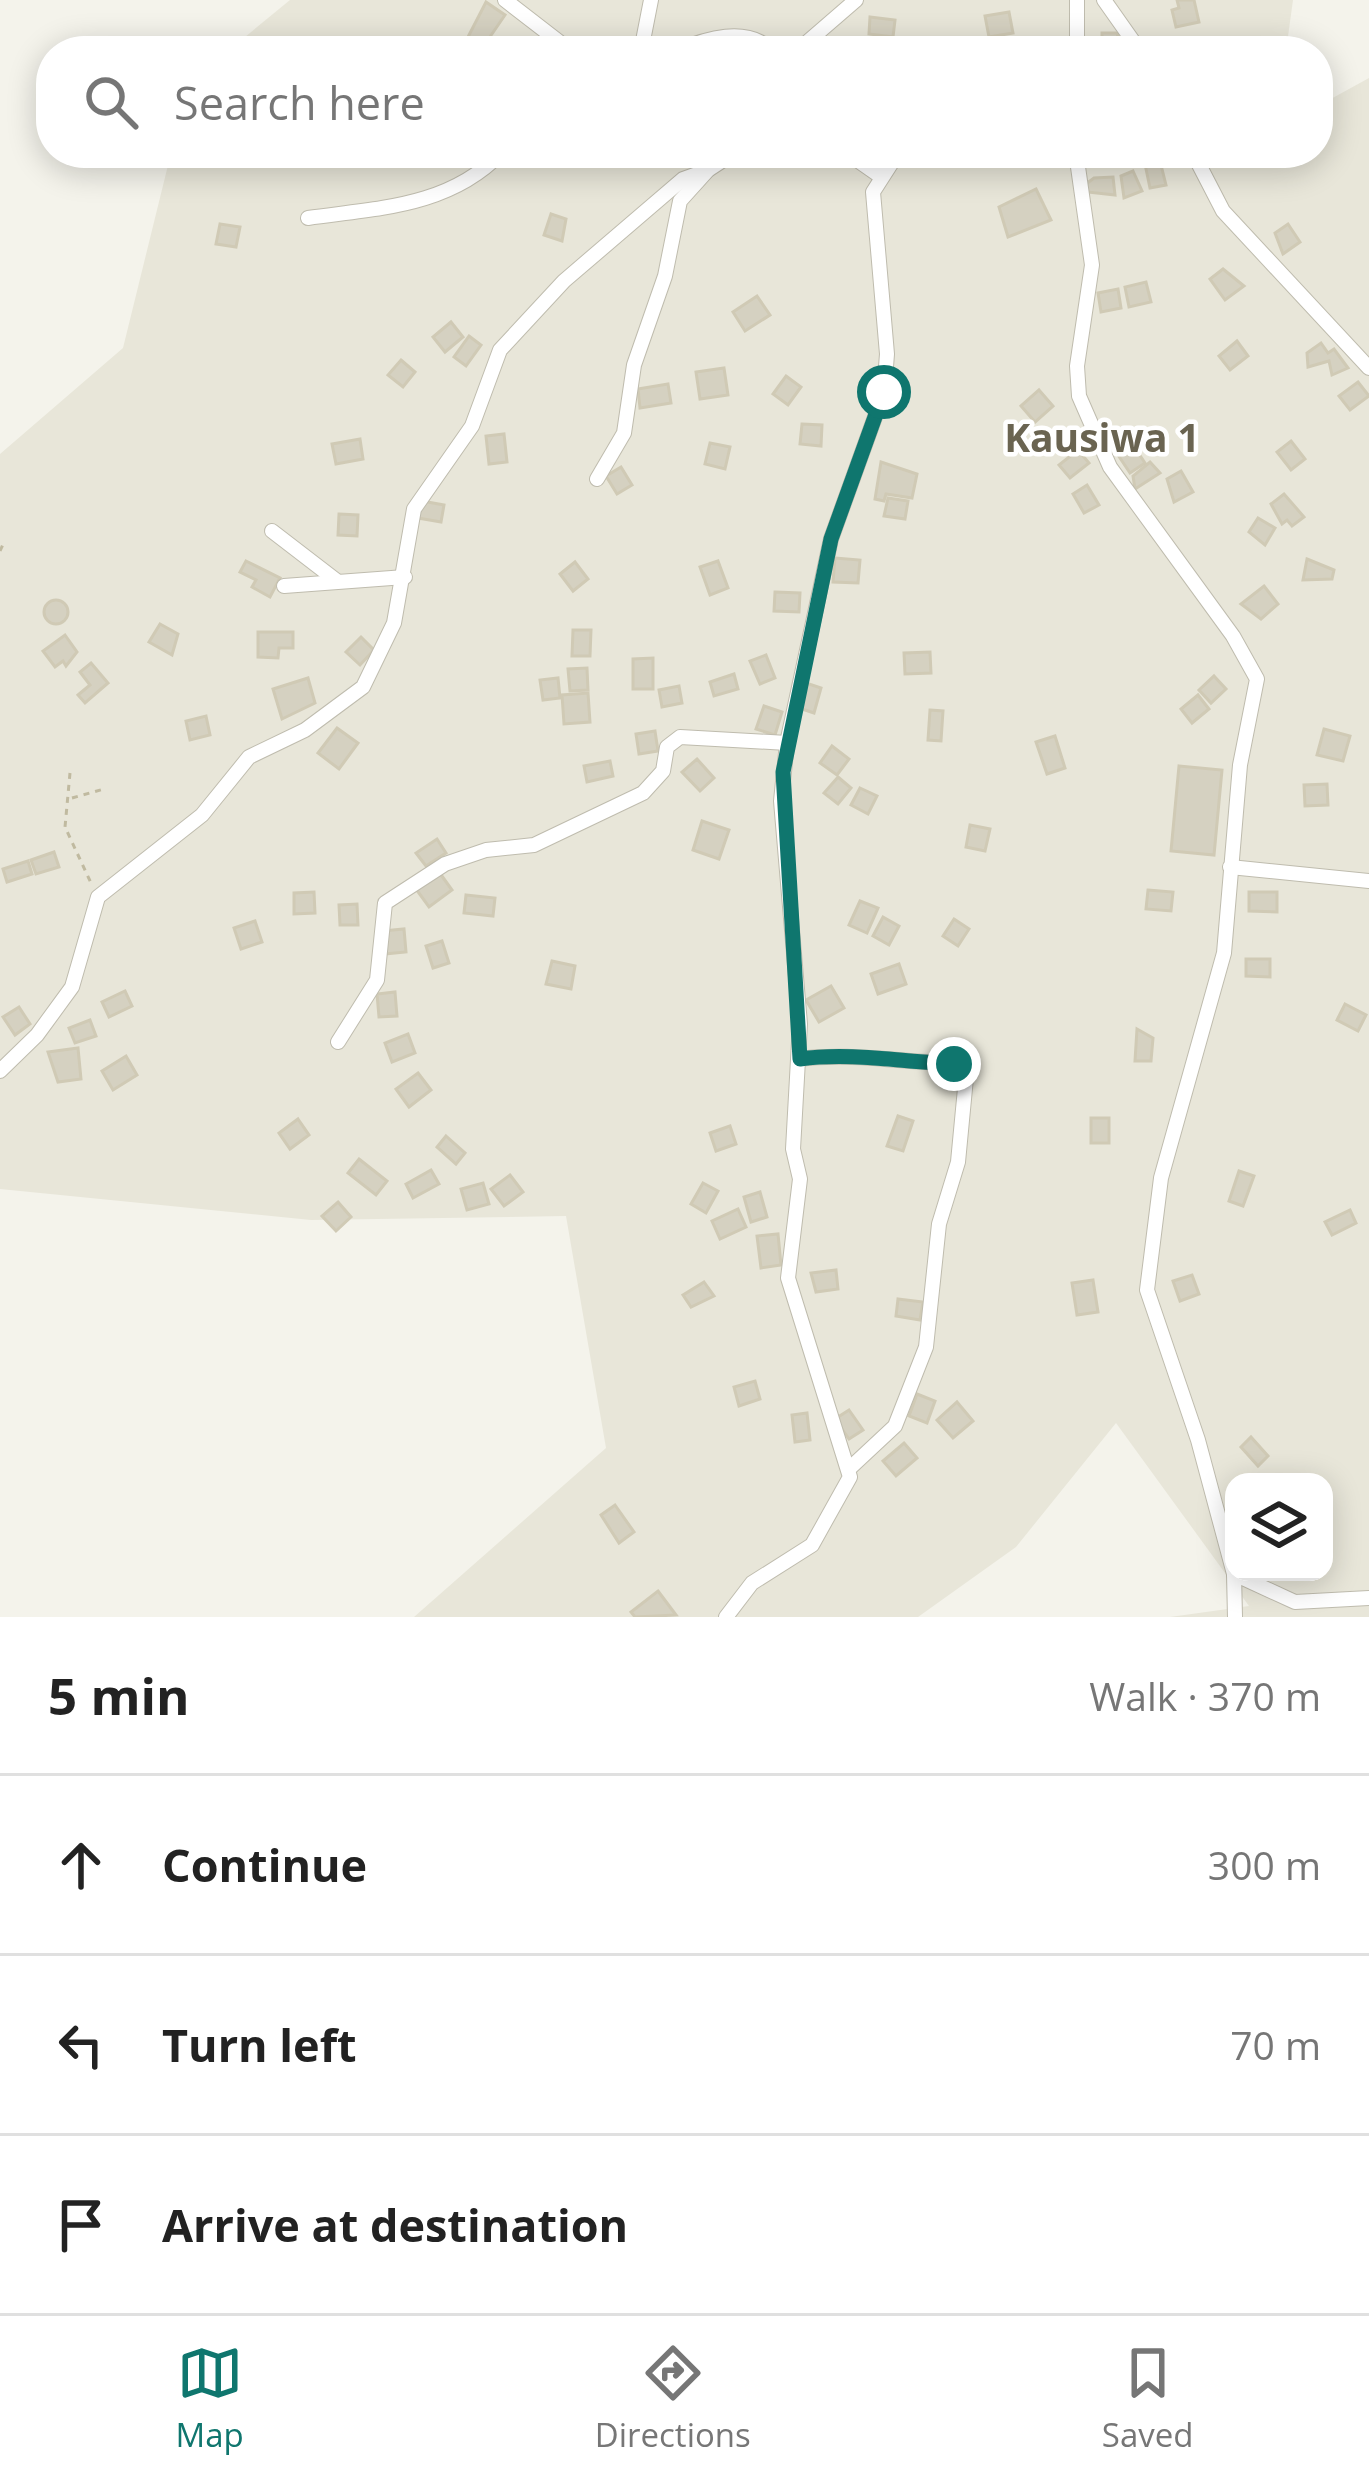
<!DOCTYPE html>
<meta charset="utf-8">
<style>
:root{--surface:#fff;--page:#f6f6f6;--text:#222;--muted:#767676;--line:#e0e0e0;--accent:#0f766e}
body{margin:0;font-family:"Open Sans",sans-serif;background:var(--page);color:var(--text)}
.controls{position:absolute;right:36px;bottom:36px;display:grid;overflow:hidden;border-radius:24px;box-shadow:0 6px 30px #0003}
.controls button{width:108px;height:108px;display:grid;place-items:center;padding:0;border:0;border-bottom:3px solid var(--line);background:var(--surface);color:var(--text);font:60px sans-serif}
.stop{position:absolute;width:36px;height:36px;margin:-27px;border:9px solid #0f766e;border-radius:50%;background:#fff}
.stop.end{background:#0f766e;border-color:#fff;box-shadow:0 3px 12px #0008}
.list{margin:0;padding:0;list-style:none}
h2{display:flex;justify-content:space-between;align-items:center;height:156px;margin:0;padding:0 48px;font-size:51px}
h2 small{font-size:39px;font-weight:400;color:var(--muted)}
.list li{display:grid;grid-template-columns:78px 1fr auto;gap:36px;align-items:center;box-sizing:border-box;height:180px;padding:0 48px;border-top:3px solid var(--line)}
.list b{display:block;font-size:45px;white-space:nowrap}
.list em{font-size:39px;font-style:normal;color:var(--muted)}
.icon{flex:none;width:66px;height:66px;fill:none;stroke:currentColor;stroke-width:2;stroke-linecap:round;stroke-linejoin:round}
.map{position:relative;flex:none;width:1369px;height:1617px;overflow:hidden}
.search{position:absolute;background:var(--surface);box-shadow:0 6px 30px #0003;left:36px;right:36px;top:36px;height:132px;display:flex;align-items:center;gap:30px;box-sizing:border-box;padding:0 42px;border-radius:48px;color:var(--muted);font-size:45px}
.sheet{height:696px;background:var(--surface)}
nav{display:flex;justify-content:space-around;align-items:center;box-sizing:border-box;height:168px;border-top:3px solid var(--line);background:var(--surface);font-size:33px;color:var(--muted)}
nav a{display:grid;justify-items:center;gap:6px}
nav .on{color:var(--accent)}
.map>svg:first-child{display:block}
</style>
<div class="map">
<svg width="1369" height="1617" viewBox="0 0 1369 1617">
<rect width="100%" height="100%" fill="#f4f3eb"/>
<g fill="#e8e6d9" fill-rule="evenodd">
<polygon points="290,0 1293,0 1286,51 228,51"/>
<path d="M1369,78V1617H1170L1249,1606L1116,1423L1016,1547L918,1617H414L606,1448L566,1216L311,1220L0,1189V454L123,348L171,153H1318V106ZM1234,1482H1324V1572H1234Z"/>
</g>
<g fill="#d5d1c1" stroke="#d0cab5" stroke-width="3">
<polygon points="1177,0 1194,0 1199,22 1176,27 1172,10 1179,8"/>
<polygon points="486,2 505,15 483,47 468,37"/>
<polygon points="1009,12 1013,33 989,37 985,16"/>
<polygon points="870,17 895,20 893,37 869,34"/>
<polygon points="1102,33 1117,33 1122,51 1089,51 1089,38 1102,38"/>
<polygon points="1160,161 1166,185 1150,188 1145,164"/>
<polygon points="1133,171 1142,191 1124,198 1121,176"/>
<polygon points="1113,177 1115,195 1087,192 1086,184 1094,178"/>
<polygon points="1036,189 1051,220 1008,237 999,207"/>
<polygon points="551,214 566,219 562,241 544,235"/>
<polygon points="220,224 240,227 236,247 216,244"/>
<polygon points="1288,224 1300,242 1283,254 1275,233"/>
<polygon points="1223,269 1244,286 1225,300 1210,279"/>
<polygon points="1146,282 1151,302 1129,307 1125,287"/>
<polygon points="1118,289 1121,308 1101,312 1098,293"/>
<polygon points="757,296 770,315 745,331 733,312"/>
<polygon points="451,322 463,337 445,352 433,337"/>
<polygon points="469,336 481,345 466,366 454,357"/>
<polygon points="1237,341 1248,356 1230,370 1219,356"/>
<polygon points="1321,343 1328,353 1334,349 1348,368 1332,375 1329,361 1308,367 1307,353"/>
<polygon points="401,360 415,372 403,387 388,375"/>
<polygon points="724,368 728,395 700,399 696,372"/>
<polygon points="786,376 801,387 788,405 773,394"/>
<polygon points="1358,382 1369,396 1350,410 1339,396"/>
<polygon points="668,384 671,403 640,408 638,389"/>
<polygon points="1039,390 1053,406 1035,422 1021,406"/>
<polygon points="802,424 822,425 821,446 800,444"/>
<polygon points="504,434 507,462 489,464 486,436"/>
<polygon points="360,439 363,459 336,464 332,444"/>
<polygon points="1291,441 1305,459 1291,470 1277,452"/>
<polygon points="710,443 730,447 725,469 705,464"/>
<polygon points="1133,445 1145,463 1130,473 1118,455"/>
<polygon points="1078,450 1089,463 1070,478 1059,465"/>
<polygon points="881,462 917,474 912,498 886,494 884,501 875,499"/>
<polygon points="1150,462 1160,473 1135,489 1133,476"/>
<polygon points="621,467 632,485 617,494 606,476"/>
<polygon points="1181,471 1193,492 1174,502 1167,479"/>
<polygon points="1087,485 1099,505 1084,513 1073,494"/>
<polygon points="1284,494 1304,517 1292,526 1287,520 1282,524 1271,504"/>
<polygon points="888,498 908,501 905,519 884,516"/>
<polygon points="422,501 444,505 441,522 418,518"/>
<polygon points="339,514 358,515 357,536 338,535"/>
<polygon points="1258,518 1275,528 1265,545 1249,532"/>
<polygon points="835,558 860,560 858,583 833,582"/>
<polygon points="1307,559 1334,570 1332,579 1303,580"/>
<polygon points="246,561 280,578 270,597 252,587 256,580 240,572"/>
<polygon points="718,561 728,588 710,595 700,567"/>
<polygon points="575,562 588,579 573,591 560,574"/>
<polygon points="1264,586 1278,604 1261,619 1241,604"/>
<polygon points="775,592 800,593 799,612 774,611"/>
<circle cx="56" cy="612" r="12"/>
<polygon points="160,624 178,634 172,655 149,642"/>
<polygon points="573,630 591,630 590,656 572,656"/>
<polygon points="258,632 293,632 293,648 279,648 278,658 258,657"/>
<polygon points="65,635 77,652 66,666 63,661 55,667 43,651"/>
<polygon points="361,637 374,650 360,665 346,652"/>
<polygon points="930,652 931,673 905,674 904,653"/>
<polygon points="766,655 775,678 760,684 750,661"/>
<polygon points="653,658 653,689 633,689 633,659"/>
<polygon points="91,663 108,683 85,703 78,695 90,685 80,672"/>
<polygon points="587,668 588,690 570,691 568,669"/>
<polygon points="734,674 738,689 714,696 710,682"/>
<polygon points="1214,676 1226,689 1211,703 1199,690"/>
<polygon points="308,678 315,703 282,719 273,689"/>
<polygon points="558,678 560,698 543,700 540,680"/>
<polygon points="806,683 821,688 814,713 799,708"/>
<polygon points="679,686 682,703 662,707 659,690"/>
<polygon points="588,693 590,722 564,724 562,695"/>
<polygon points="1198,695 1209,709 1192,723 1181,709"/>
<polygon points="764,706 782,712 775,735 756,729"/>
<polygon points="930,710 943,711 941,741 928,740"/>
<polygon points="206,716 210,735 190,740 186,721"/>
<polygon points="337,728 358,743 339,769 318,753"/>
<polygon points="1324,729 1350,736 1343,761 1317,755"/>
<polygon points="655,731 658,751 639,754 636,734"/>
<polygon points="1055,736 1065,768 1047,774 1036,742"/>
<polygon points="832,746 849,759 837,775 820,763"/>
<polygon points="697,759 714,778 700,791 682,772"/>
<polygon points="610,761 613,776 587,782 584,766"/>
<polygon points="1179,766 1222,770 1214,855 1171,851"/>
<polygon points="838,777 851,788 838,804 824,793"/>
<polygon points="1327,784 1328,805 1305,806 1304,785"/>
<polygon points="860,788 877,796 868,814 851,805"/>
<polygon points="702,821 729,830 719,859 693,850"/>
<polygon points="970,825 990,829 985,851 966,847"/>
<polygon points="437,839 446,853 426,866 416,853"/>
<polygon points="54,852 59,867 36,874 31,860"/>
<polygon points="28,861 32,874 7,882 3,869"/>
<polygon points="439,872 452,890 429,907 416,889"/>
<polygon points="1148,890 1173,892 1171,911 1146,909"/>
<polygon points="314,892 315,913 294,914 294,893"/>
<polygon points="1249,892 1277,892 1277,912 1249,911"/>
<polygon points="466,895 495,898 493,916 464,913"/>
<polygon points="860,901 878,908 867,933 849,925"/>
<polygon points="357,904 358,925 340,925 339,905"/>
<polygon points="883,917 899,926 889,945 873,936"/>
<polygon points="954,919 969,929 958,946 943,936"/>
<polygon points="255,921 262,942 241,949 234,928"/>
<polygon points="404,929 406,952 384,954 382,931"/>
<polygon points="442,941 449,963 433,968 426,946"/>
<polygon points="1246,959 1270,959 1270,977 1246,976"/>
<polygon points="552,961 575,966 571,989 546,984"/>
<polygon points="899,964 906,984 878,994 871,974"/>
<polygon points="831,986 844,1008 819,1022 806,1000"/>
<polygon points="125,991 132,1006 109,1017 102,1002"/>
<polygon points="395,992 397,1016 379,1017 377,994"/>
<polygon points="1345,1004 1366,1015 1358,1031 1337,1020"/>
<polygon points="19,1007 30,1024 15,1035 3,1017"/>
<polygon points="90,1020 96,1036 75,1043 69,1028"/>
<polygon points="1137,1029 1153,1038 1151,1061 1135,1061"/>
<polygon points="408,1034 415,1053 392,1062 385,1043"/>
<polygon points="78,1048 81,1079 58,1082 48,1052"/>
<polygon points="126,1056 137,1075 113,1090 102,1071"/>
<polygon points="418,1073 431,1090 409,1107 396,1089"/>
<polygon points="898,1116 913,1121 903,1151 887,1146"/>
<rect x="1091" y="1118" width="18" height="25"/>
<polygon points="298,1119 309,1135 290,1149 279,1133"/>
<polygon points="730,1126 736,1144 716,1151 710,1133"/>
<polygon points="446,1136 465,1153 456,1164 437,1147"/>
<polygon points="359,1159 387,1181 376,1195 348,1173"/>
<polygon points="431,1170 439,1184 413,1198 406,1184"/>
<polygon points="1239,1171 1254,1176 1243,1206 1229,1201"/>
<polygon points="510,1175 523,1192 504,1206 491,1189"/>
<polygon points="483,1183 489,1204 467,1210 461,1189"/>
<polygon points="703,1183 718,1191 706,1213 691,1204"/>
<polygon points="760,1192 767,1217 751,1222 744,1197"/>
<polygon points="338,1202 351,1217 336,1231 322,1216"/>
<polygon points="738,1209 746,1227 720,1239 712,1221"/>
<polygon points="1350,1210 1356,1223 1332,1235 1325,1222"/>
<polygon points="778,1234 781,1265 761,1268 757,1236"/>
<polygon points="836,1270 838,1289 816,1292 811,1273"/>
<polygon points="1192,1275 1199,1294 1180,1301 1173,1281"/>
<polygon points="1093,1280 1098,1312 1077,1315 1072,1283"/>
<polygon points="704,1282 714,1296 691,1307 683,1295"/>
<polygon points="898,1299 923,1302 920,1320 896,1316"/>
<polygon points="755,1381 760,1399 739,1406 734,1387"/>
<polygon points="917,1394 935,1401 927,1423 909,1416"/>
<polygon points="957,1402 973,1421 953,1438 937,1420"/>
<polygon points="849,1410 863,1430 849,1439 835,1419"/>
<polygon points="807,1413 810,1440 795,1442 792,1415"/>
<polygon points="1251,1437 1268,1456 1258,1466 1241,1447"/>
<polygon points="904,1443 917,1458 896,1476 883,1461"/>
<polygon points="615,1505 634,1532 619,1543 601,1515"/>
<polygon points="658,1591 676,1615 635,1617 631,1612"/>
</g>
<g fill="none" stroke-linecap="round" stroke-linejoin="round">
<defs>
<g id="street">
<polyline points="505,0 571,51"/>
<polyline points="1104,0 1140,51"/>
<polyline points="641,51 651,0"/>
<path d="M676,51C705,39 747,25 772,51"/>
<polyline points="797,51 856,0"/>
<polyline points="1077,51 1077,0"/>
<polyline points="847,153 880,176"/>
<polyline points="1076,153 1092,265 1077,366 1079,396 1110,467 1233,636 1257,679 1240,765 1224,953 1161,1178 1147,1290 1198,1440 1234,1574 1235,1617"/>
<polyline points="1193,153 1223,211 1369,368"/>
<path d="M308,218C378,208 449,207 501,153"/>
<polyline points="597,479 624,433 634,365 665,276 680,201 708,170 734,153"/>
<polyline points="272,531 337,581"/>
<polyline points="284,586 405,577"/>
<polyline points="1230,867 1369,881"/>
<polyline points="338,1042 377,980 385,903 445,864 486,850 534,845 643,793 663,771 667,747 680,737 787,743"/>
<path d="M799,1059C851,1052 902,1063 954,1063L966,1078L958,1162L939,1224L926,1347L895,1426L850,1468"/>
<polyline points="0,1071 37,1035 72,987 98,897 202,815 249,757 305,730 363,687 394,623 414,509 472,426 500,350 564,281 683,179 708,170"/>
<polyline points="1234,1574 1295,1602 1369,1598"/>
<polyline points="726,1617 752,1583 812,1545 850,1477 788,1278 800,1179 793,1149 800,1024 781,801 787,743 831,539 884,392 887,354 873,192 898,153"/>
</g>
</defs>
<use href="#street" stroke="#bfbcae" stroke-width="16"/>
<g stroke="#c0baa0" stroke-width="3" stroke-dasharray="6 6" stroke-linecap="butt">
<polyline points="0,551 4,542"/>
<polyline points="70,773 65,827 91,883"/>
<polyline points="72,798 104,789"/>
</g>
<use href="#street" stroke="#fff" stroke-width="14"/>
</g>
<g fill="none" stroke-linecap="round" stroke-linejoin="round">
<path stroke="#0f766e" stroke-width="15" d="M884,392L831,539L783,772L800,1059C851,1052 903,1062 954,1064"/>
</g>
<g text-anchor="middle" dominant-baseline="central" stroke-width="9" stroke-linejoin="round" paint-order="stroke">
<g font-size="39" font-weight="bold" fill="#6a6451" stroke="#fff">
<text x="1102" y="436">Kausiwa 1</text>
</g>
</g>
</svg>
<div class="controls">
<button><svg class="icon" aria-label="layers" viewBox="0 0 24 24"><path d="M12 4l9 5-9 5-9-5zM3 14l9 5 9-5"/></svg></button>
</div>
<div class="stop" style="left:884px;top:392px"></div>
<div class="stop end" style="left:954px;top:1064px"></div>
<div class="search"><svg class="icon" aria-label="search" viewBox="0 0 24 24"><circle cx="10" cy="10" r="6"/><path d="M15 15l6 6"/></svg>Search here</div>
</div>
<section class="sheet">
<h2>5 min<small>Walk · 370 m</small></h2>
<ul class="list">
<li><svg class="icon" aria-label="ahead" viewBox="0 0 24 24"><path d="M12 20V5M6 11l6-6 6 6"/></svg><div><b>Continue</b></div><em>300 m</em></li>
<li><svg class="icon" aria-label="left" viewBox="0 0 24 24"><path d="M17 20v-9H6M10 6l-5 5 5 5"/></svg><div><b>Turn left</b></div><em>70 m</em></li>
<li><svg class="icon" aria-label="arrive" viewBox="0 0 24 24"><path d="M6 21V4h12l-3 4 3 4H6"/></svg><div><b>Arrive at destination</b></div></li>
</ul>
</section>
<nav>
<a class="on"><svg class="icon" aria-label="map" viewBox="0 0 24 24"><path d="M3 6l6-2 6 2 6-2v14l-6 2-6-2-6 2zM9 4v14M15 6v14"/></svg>Map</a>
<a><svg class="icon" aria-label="directions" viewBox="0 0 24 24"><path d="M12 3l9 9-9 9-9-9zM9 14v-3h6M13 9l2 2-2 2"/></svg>Directions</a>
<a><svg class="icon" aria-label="saved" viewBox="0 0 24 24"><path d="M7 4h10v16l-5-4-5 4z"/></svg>Saved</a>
</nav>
